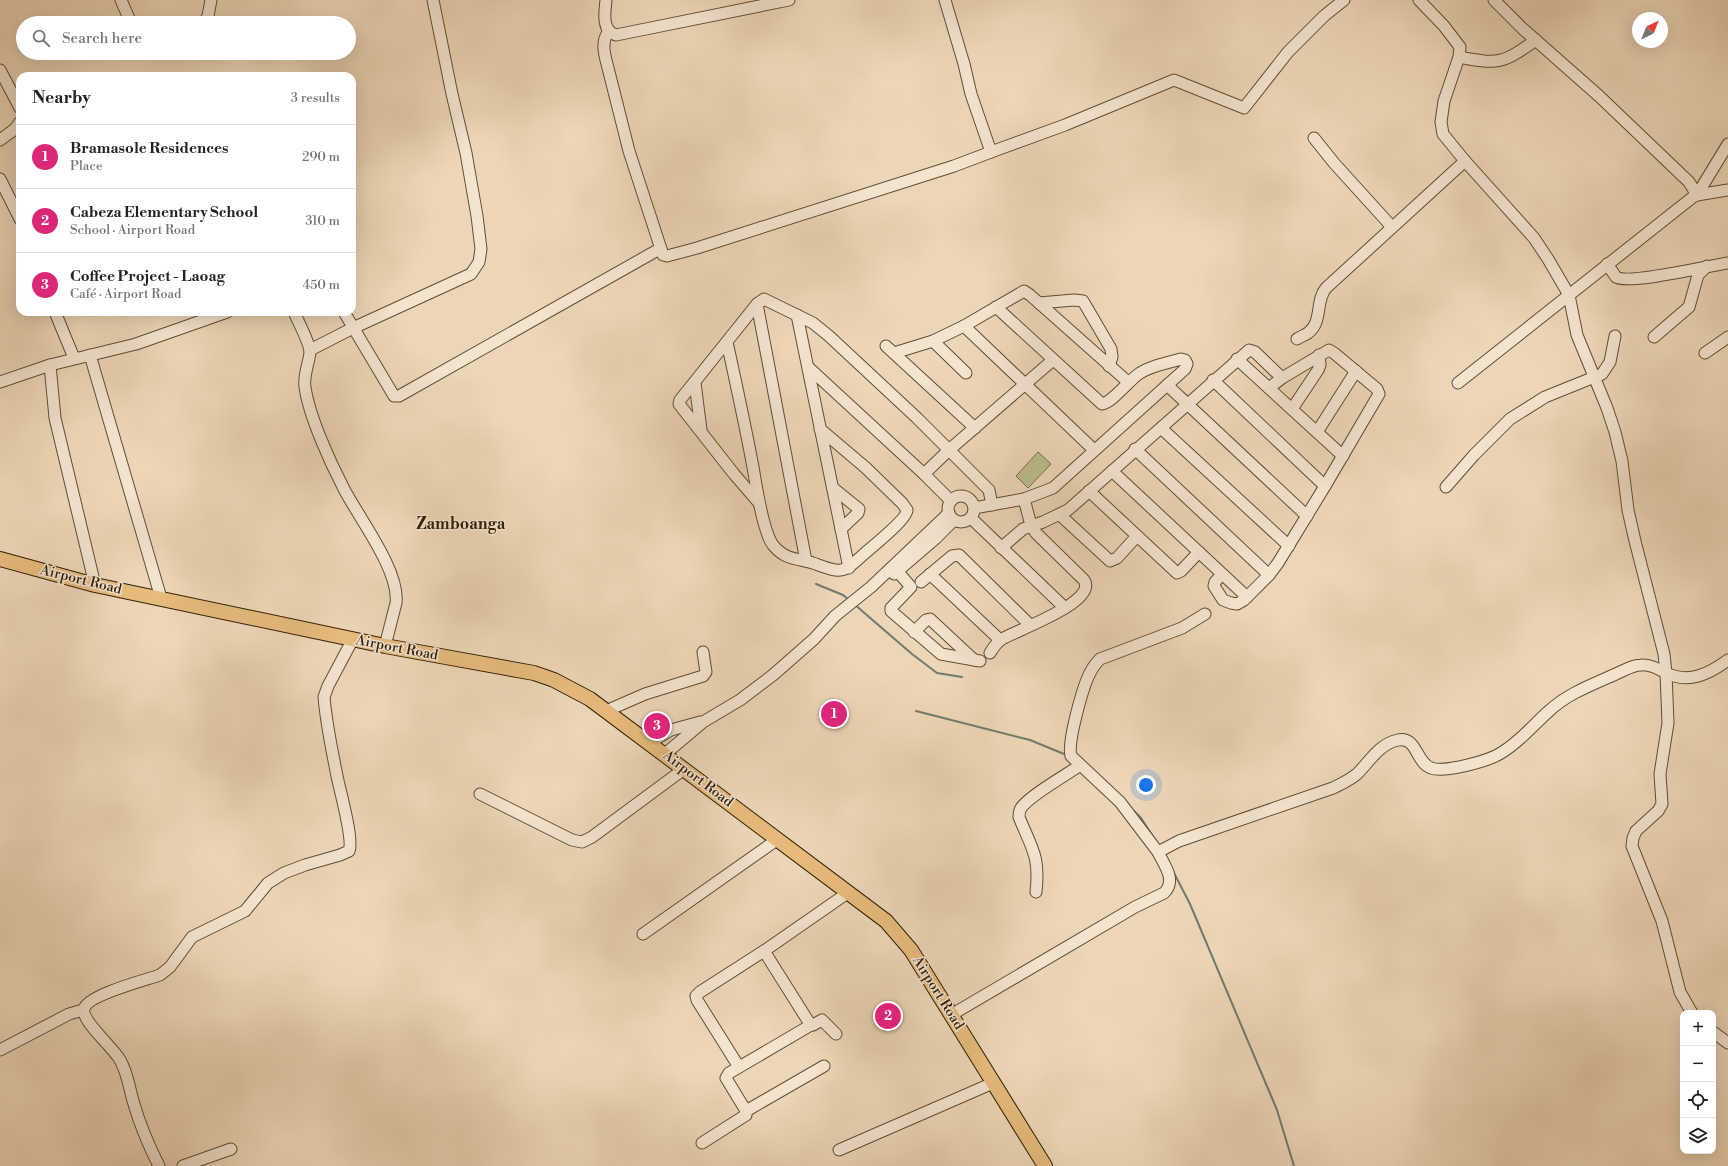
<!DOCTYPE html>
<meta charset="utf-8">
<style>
:root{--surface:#fff;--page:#f6f6f6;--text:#202124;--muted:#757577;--line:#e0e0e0;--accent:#db2777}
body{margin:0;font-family:"Libre Bodoni",serif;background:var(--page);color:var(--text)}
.controls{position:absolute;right:12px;bottom:12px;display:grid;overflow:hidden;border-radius:8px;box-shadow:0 4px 16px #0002}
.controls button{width:36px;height:36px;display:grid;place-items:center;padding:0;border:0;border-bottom:1px solid var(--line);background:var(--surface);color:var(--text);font:20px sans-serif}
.compass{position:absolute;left:1632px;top:12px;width:36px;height:36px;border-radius:50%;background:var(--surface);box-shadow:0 4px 16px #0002;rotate:43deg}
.you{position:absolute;left:1146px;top:785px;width:14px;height:14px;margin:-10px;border:3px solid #fff;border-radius:50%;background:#1a73e8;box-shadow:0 0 0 6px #1a73e833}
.badge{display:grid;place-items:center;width:26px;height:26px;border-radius:50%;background:var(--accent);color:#fff;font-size:13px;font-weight:700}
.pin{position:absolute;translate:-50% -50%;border:2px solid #fff;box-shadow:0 1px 4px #0006}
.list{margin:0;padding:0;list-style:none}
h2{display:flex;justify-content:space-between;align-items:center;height:52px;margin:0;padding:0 16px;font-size:17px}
h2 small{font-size:13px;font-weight:400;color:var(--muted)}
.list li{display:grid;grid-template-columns:26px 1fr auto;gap:12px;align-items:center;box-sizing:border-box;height:64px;padding:0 16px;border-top:1px solid var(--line)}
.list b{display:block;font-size:15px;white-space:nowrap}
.list p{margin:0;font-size:13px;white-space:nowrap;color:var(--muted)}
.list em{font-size:13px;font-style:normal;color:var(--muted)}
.icon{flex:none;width:22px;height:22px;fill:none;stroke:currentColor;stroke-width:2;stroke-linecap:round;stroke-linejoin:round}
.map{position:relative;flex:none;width:1728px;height:1166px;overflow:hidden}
.search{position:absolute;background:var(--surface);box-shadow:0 4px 16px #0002;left:16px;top:16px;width:340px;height:44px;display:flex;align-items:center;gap:10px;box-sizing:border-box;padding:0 14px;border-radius:22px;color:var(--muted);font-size:15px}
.panel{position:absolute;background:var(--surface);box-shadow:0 4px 16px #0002;left:16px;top:72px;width:340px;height:244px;border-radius:12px}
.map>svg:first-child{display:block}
</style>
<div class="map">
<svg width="1728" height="1166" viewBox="0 0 1728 1166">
<rect width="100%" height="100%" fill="#edd6b7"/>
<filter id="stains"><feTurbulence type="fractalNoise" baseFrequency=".005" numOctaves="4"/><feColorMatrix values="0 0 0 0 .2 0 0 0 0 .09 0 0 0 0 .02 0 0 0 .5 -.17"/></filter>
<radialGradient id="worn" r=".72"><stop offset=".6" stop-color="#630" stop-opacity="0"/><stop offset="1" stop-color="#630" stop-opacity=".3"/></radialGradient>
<polygon fill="#bdbc8b" stroke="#776e49" points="1038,452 1051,464 1028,488 1016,476"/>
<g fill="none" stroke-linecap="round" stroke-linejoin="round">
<g stroke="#707b6f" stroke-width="2">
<polyline points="816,584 843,595 849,600"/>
<polyline points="854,604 912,654 937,673 962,677"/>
<polyline points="916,711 1030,740 1064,754"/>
<polyline points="1133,810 1141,818 1154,838"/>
<polyline points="1173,871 1190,904 1277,1110 1294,1166"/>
</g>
<defs>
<g id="minor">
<polyline points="121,0 131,23"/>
<path d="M606,0C605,11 601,31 616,35L789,0"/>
<polyline points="945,0 964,64 971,94 991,152 1065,125 1174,80 1244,108 1288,52 1324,16 1344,0"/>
<path d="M1419,0L1444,26L1460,47L1459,57L1444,101L1441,122L1443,134L1465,161L1534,238L1548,259L1569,295L1577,335L1607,408L1615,432L1622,461L1628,510L1635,541L1664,654L1666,673C1689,684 1709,674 1728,660"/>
<polyline points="1494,0 1523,29 1599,96 1689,182 1697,195"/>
<polyline points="204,23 208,16 211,0"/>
<path d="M609,31C601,41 604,53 607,64L629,151L661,249"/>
<path d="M1459,57C1500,65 1503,63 1536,40"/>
<polyline points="0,70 20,108"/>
<polyline points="1314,138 1334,163 1392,227"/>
<polyline points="0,140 15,129 20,122"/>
<polyline points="0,179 20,219"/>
<polyline points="1697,195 1728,144"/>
<path d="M1607,264L1616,277C1628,285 1708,266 1728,263"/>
<polyline points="1039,303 1074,300 1083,301 1111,349 1112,357 1109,366"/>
<polyline points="757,304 806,561"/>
<polyline points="55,312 74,358"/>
<path d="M294,312C298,321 309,342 310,351C310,361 303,374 305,387C309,416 330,462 344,489C359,518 400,571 396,603L385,646"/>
<polyline points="344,312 394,396 399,396 656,251 661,249 663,255 667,256 697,248 954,166 991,152"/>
<polyline points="797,315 849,568"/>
<polyline points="964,326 1094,450"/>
<polyline points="1654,337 1689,307 1698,275 1707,266"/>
<path d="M1297,339C1300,337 1305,335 1308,333C1323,322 1315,301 1326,288L1465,161"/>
<polyline points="933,341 966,373"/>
<path d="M727,342C736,383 745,425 753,467C756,485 763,532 773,545C785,560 796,558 813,563C841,573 841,575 864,554C872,547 907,519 907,510L902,503L866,468L820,429"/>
<polyline points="886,346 975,428"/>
<polyline points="310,350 353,328 471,274 479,262 481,249 477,216 466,153 452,94 433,0"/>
<polyline points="894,353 933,341 964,326 1024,291 1030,295 1128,382"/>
<polyline points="1705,353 1728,337"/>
<polyline points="90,355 161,598"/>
<polyline points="1237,359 1343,456"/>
<polyline points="50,365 55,418 95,585"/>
<polyline points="808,367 924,474 951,501"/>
<polyline points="1213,380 1325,486"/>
<polyline points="0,382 50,365 136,344 227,312"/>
<polyline points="695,383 701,430"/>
<polyline points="1458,383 1693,197 1697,195 1728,190"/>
<polyline points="1167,385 1307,516"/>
<polyline points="1292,409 1318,370 1320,365 1319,355"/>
<polyline points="1161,428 1289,546"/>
<polyline points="1317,432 1356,371"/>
<polyline points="1135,449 1269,575"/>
<polyline points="1112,471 1247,597"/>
<polyline points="924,474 949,450 1053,360"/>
<polyline points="1446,487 1474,455 1510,419 1545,397 1602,374 1610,362 1615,336"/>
<polyline points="833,488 859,509 858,513 841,529"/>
<polyline points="1089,491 1177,573 1181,571 1199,552"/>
<circle cx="961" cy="509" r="13"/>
<polyline points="759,503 734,474 679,404 680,400 757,304 764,299 813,323 829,336 917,418 989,490 992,505"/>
<path d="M974,508L1024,499L1053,488L1185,369L1187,364L1185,360L1181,359C1168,363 1152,365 1140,373C1130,379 1112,403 1102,404L996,307"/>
<polyline points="1060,515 1110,561 1117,558 1137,536"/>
<polyline points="971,518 1065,608"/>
<polyline points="1001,548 1023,529 1043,522 1068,510 1249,350 1255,352 1282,378"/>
<polyline points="898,572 911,587 891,608 891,611 941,654 980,661"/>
<polyline points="894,574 936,538 954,520"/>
<polyline points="930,574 1000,640"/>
<polyline points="1222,574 1215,582 1214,586 1223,600 1231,603 1237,604 1244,600 1269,575 1278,563 1325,486 1379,394 1377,389 1334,353 1329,350 1282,378 1269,388"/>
<polyline points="921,582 952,556 959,555 1030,625"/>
<polyline points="914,632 926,620 930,619 974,660"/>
<path d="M990,653C993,648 997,642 1002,639C1017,630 1098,602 1084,580L1036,533L1031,525L1024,499"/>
<polyline points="606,711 645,694 703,676 706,672 703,652"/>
<polyline points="649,743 671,730 700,722"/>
<polyline points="665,754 703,722 740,700 773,675 814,639 835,616 871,587 949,513"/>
<polyline points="480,794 572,840 582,842 592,837 684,769"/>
<path d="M1158,852L1120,802L1071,756C1067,743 1082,691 1088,677C1091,670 1095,664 1100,659L1182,628L1205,614"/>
<path d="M1036,892C1040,856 1032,849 1019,817C1019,814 1019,811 1021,808C1029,796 1066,775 1079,766"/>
<polyline points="643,934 778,839"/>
<polyline points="764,951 810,1024 813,1025 822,1020 836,1034"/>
<path d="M951,1015L1135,907L1164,893C1177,880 1164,865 1158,852L1179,841L1333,788C1341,784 1350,780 1357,774C1370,761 1379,744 1398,740C1417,736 1416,763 1431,768C1444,773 1489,761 1501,753C1520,742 1533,725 1549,711C1568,693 1594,684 1618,673C1625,670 1633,665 1641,665C1649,664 1659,669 1666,673L1668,723L1660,774L1662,804L1658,811L1636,831L1633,838L1632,846L1662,921L1680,992L1692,1013"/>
<polyline points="1713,1032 1728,1043"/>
<polyline points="0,1050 69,1014 83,1010"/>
<polyline points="739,1067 697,1000 696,996 700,992 764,951 849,892"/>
<polyline points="746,1111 824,1066"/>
<polyline points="702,1143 746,1115 746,1111 726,1078 729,1073 811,1025"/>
<polyline points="839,1150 993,1083"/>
<path d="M159,1166C149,1146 140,1125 134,1104C129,1089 128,1073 120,1060C114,1048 81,1021 84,1009C87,995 146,980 160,975L170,967L192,937L245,911L268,883L284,873L305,865L340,855L349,851C354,840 340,791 337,776C332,750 326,723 324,697L328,686L353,639"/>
<polyline points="183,1166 231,1149"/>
</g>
<polyline id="major" points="0,559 95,585 385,646 534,673 554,680 590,699 886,921 911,950 1045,1166"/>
</defs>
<use href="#minor" stroke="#604d33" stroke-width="13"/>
<use href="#major" stroke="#311f07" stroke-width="16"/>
<use href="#minor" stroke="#f3e4d0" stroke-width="11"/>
<use href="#major" stroke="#e6bb7c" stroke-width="14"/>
</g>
<g text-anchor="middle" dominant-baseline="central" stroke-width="3" stroke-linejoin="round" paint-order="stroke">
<g font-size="14" fill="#311f07" stroke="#f3e4d0">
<text transform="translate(81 580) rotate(14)">Airport Road</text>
<text transform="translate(397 648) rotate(11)">Airport Road</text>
<text transform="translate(698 779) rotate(37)">Airport Road</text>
<text transform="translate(938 993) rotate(58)">Airport Road</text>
</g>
<g font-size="16" font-weight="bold" fill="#311f07" stroke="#f3e4d0">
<text x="461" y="524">Zamboanga</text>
</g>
</g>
<rect width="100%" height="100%" filter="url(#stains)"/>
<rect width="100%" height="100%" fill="url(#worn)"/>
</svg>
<div class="controls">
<button>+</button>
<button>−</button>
<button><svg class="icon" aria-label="locate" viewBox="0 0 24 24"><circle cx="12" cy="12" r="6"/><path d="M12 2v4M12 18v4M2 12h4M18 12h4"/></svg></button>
<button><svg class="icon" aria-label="layers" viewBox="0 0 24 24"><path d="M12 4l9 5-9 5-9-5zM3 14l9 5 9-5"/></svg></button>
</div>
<svg class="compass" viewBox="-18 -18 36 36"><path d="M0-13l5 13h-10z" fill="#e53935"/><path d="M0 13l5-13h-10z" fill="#757577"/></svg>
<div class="you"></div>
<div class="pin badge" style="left:834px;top:714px">1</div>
<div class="pin badge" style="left:888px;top:1016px">2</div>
<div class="pin badge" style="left:657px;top:726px">3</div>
<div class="search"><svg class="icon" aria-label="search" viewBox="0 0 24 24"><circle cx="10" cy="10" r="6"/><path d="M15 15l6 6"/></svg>Search here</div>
<section class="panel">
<h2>Nearby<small>3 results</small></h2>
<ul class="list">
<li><span class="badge">1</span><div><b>Bramasole Residences</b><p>Place</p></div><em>290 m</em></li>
<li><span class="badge">2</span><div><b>Cabeza Elementary School</b><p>School · Airport Road</p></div><em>310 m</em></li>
<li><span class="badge">3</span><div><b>Coffee Project - Laoag</b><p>Café · Airport Road</p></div><em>450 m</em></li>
</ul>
</section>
</div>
